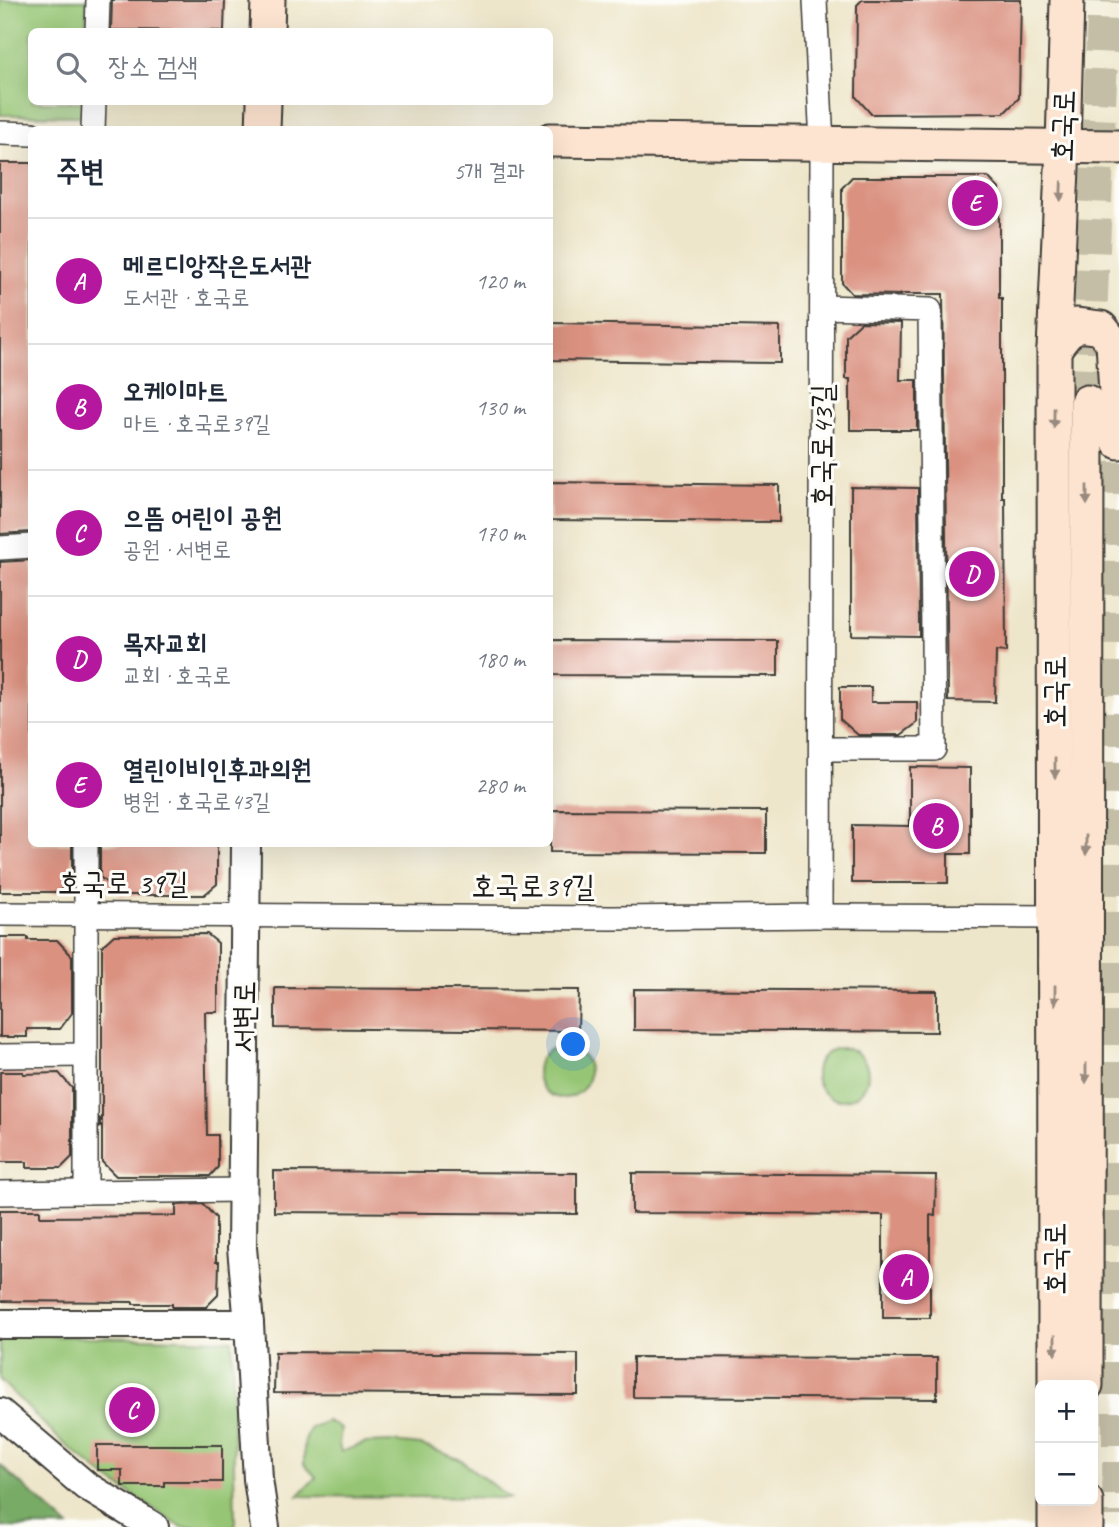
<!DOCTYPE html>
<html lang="ko">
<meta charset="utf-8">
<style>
:root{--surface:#fff;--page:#f2f2f3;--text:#1f2937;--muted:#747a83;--line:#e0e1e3;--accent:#b5179e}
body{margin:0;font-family:Caveat,"Poor Story",sans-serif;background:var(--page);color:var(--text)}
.controls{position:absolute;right:21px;bottom:21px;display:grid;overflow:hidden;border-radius:10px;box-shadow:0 7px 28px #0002}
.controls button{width:63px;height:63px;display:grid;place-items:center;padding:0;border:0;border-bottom:2px solid var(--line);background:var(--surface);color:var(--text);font:35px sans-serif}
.you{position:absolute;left:574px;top:1045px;width:24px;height:24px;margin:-18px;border:5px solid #fff;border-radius:50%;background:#1a73e8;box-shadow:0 0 0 10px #1a73e833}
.badge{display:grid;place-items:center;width:46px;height:46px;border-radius:50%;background:var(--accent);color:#fff;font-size:23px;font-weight:700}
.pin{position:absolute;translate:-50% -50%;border:4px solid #fff;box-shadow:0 2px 7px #0006}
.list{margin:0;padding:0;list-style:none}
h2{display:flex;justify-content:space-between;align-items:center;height:91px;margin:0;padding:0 28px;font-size:30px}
h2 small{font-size:23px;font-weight:400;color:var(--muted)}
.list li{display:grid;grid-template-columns:46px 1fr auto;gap:21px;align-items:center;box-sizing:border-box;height:126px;padding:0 28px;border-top:2px solid var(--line)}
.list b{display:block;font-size:26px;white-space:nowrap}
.list p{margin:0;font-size:23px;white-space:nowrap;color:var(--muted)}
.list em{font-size:23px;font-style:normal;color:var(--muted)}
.icon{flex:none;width:38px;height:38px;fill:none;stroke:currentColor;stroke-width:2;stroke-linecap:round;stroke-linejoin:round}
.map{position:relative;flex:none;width:1119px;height:1527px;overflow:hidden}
.search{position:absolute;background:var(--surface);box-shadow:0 7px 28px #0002;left:28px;top:28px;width:525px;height:77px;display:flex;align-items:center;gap:18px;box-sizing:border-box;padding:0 24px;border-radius:10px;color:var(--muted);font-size:26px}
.panel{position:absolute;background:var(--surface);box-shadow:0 7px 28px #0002;left:28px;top:126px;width:525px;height:721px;border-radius:10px}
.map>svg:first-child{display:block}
</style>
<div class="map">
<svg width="1119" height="1527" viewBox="0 0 1119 1527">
<rect width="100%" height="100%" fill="#fdfcf7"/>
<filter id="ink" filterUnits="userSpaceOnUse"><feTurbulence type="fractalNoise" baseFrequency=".0143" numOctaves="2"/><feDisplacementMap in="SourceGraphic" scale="14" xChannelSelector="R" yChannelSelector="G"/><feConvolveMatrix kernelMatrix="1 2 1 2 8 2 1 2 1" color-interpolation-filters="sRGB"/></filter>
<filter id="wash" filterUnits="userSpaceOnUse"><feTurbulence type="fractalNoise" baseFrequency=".00686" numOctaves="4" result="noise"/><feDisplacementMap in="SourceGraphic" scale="28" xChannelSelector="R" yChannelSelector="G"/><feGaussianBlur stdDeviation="1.57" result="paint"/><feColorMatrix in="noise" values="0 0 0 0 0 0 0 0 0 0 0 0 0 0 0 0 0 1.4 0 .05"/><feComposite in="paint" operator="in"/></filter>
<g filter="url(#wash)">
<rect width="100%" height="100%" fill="#eee6ca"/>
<g fill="#96c675" stroke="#597148" stroke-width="2">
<polygon points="0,0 87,0 86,31 32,32 32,102 84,102 83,116 0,115"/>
<circle cx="563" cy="1072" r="26"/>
<circle cx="842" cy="1074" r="26"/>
<polygon points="0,1335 232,1340 235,1527 181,1527 107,1478 62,1442 0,1380"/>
<polygon points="327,1421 341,1428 339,1444 341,1452 365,1443 392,1442 421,1445 459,1459 509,1498 298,1496 316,1477 304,1464 304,1444 310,1428"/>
</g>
<polygon fill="#78ab66" stroke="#4a6441" stroke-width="2" points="0,1465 69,1527 0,1527"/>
<g id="blocks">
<g fill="#da9180">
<polygon points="112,0 225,0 224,31 111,30"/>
<polygon points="862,0 1021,0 1019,98 1004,113 871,114 856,97 857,5"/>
<polygon points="0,163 32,163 32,532 0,534"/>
<polygon points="852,177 988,177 999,189 999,298 1002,298 1002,498 1005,498 1006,652 996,651 995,702 948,701 943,294 901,294 901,295 852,294 842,283 842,188"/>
<polygon points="861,322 901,323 900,380 917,380 917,430 850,430 850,379 846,379 846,336"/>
<polygon points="550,323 780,327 780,363 550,360"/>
<polygon points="550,482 779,485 779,522 550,520"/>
<polygon points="851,487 918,488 919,636 851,635"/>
<polygon points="32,560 32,844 72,844 72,880 58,892 0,892 0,562"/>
<polygon points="550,640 778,641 778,676 550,675"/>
<polygon points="840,687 871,687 871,702 917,702 917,723 901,735 858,735 840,719"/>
<polygon points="910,767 970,768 970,854 948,854 948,883 852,883 852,825 910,826"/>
<polygon points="550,810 766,811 766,853 550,852"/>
<polygon points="100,844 217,844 217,884 204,895 121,895 100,877"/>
<polygon points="207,934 218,943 218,1012 205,1012 207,1135 218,1135 218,1167 210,1176 116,1176 102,1162 102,1125 100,1127 100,1119 102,1121 102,946 114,935"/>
<polygon points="0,937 28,937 28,940 57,940 72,956 72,1013 60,1029 27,1029 27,1037 0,1037"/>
<polygon points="275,988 579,990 578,1031 275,1028"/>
<polygon points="634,989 937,991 937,1032 634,1030"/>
<polygon points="0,1072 23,1072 23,1074 59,1073 72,1088 72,1157 61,1168 27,1168 27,1162 0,1162"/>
<polygon points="274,1171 577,1173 577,1214 274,1212"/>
<polygon points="632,1173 936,1175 935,1216 930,1215 930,1318 883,1318 883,1215 632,1213"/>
<polygon points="203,1204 216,1218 216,1262 219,1262 218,1295 206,1307 172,1307 172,1304 133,1304 133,1302 0,1301 0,1210 40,1210 40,1217 176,1216 176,1205"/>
<polygon points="275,1352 578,1354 578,1395 274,1393"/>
<polygon points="633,1357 937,1358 937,1399 633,1397"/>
<polygon points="97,1445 222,1445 222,1482 164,1482 164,1486 122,1486 122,1470 97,1470"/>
</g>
</g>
</g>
<g filter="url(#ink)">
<use href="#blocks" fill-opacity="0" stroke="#3c3a36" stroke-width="2"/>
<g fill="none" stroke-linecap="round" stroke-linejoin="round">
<g stroke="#c4bea7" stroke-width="33" stroke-dasharray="33 17" stroke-linecap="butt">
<polyline points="1087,402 1104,0"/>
<polyline points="1119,412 1115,942 1119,1516"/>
</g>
<defs>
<g id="minor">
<polyline points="815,0 822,144 820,916"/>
<polyline points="97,32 98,0"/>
<polyline points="93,130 94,102"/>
<polyline points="0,133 32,134"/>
<polyline points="0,548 32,546"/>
<polyline points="821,749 934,749 930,310 822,307"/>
<polyline points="86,844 86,1192"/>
<polyline points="0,914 612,918 820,916 1056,917"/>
<polyline points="0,1056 86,1055"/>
<polyline points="0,1193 242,1190"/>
</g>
<g id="tertiary">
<polyline points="246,844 242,1248 249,1324 258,1479 265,1527"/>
<polyline points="0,1324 249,1324"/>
<polyline points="0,1413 86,1486 154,1527"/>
</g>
<g id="secondary">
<polyline points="267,32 268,0"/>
<polyline points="263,130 264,102"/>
<polyline points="550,140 1119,147"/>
<polyline points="1054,349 1066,334 1077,325 1101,328 1113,343 1119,442"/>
<polyline points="1055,1385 1054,349 1063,146 1067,0"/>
<polyline points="1086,1385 1087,402"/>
<polyline points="1086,1501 1086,1527"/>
<polyline points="1055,1527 1055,1501"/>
</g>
</defs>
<use href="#minor" stroke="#3c3a36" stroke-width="26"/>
<use href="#tertiary" stroke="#3c3a36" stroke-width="32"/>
<use href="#secondary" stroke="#3c3a36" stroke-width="37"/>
<use href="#minor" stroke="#fff" stroke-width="23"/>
<use href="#tertiary" stroke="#fff" stroke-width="28"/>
<use href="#secondary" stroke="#fde4d0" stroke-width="33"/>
</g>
<defs><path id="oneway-solid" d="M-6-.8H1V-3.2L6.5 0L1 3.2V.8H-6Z" transform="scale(1.75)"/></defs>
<g fill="#988a7f">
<use href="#oneway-solid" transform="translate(1061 191) rotate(92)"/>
<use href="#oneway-solid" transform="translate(1054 418) rotate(90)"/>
<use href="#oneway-solid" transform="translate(1087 495) rotate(90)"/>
<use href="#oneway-solid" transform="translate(1055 768) rotate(90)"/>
<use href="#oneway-solid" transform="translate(1086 845) rotate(90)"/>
<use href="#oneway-solid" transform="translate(1055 995) rotate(90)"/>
<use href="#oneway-solid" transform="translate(1086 1073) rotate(90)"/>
<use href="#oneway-solid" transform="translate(1055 1345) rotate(90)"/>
</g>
</g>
<g text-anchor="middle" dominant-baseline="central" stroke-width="6" stroke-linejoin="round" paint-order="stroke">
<g font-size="30" fill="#1c1c1c" stroke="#fdfcf7">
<text transform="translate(1063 126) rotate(-88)">호국로</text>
<text transform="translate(822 446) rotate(-90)">호국로43길</text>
<text transform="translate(1055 692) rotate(-90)">호국로</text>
<text x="123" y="883">호국로 39길</text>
<text x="533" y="886">호국로39길</text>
<text transform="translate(244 1017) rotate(-89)">서변로</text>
<text transform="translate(1055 1259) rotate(-90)">호국로</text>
</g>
</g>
</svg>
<div class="controls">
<button>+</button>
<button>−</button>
</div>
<div class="you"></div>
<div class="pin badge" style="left:906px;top:1277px">A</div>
<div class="pin badge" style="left:936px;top:826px">B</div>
<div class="pin badge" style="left:132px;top:1410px">C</div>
<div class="pin badge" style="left:972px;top:574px">D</div>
<div class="pin badge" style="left:975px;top:203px">E</div>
<div class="search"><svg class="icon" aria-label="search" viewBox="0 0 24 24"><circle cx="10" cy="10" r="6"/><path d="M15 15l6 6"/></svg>장소 검색</div>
<section class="panel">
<h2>주변<small>5개 결과</small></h2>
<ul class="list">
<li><span class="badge">A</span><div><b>메르디앙작은도서관</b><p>도서관 · 호국로</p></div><em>120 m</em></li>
<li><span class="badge">B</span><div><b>오케이마트</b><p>마트 · 호국로39길</p></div><em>130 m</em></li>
<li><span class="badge">C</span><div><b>으뜸 어린이 공원</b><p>공원 · 서변로</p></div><em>170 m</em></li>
<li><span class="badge">D</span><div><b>목자교회</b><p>교회 · 호국로</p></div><em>180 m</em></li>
<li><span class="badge">E</span><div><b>열린이비인후과의원</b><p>병원 · 호국로43길</p></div><em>280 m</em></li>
</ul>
</section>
</div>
